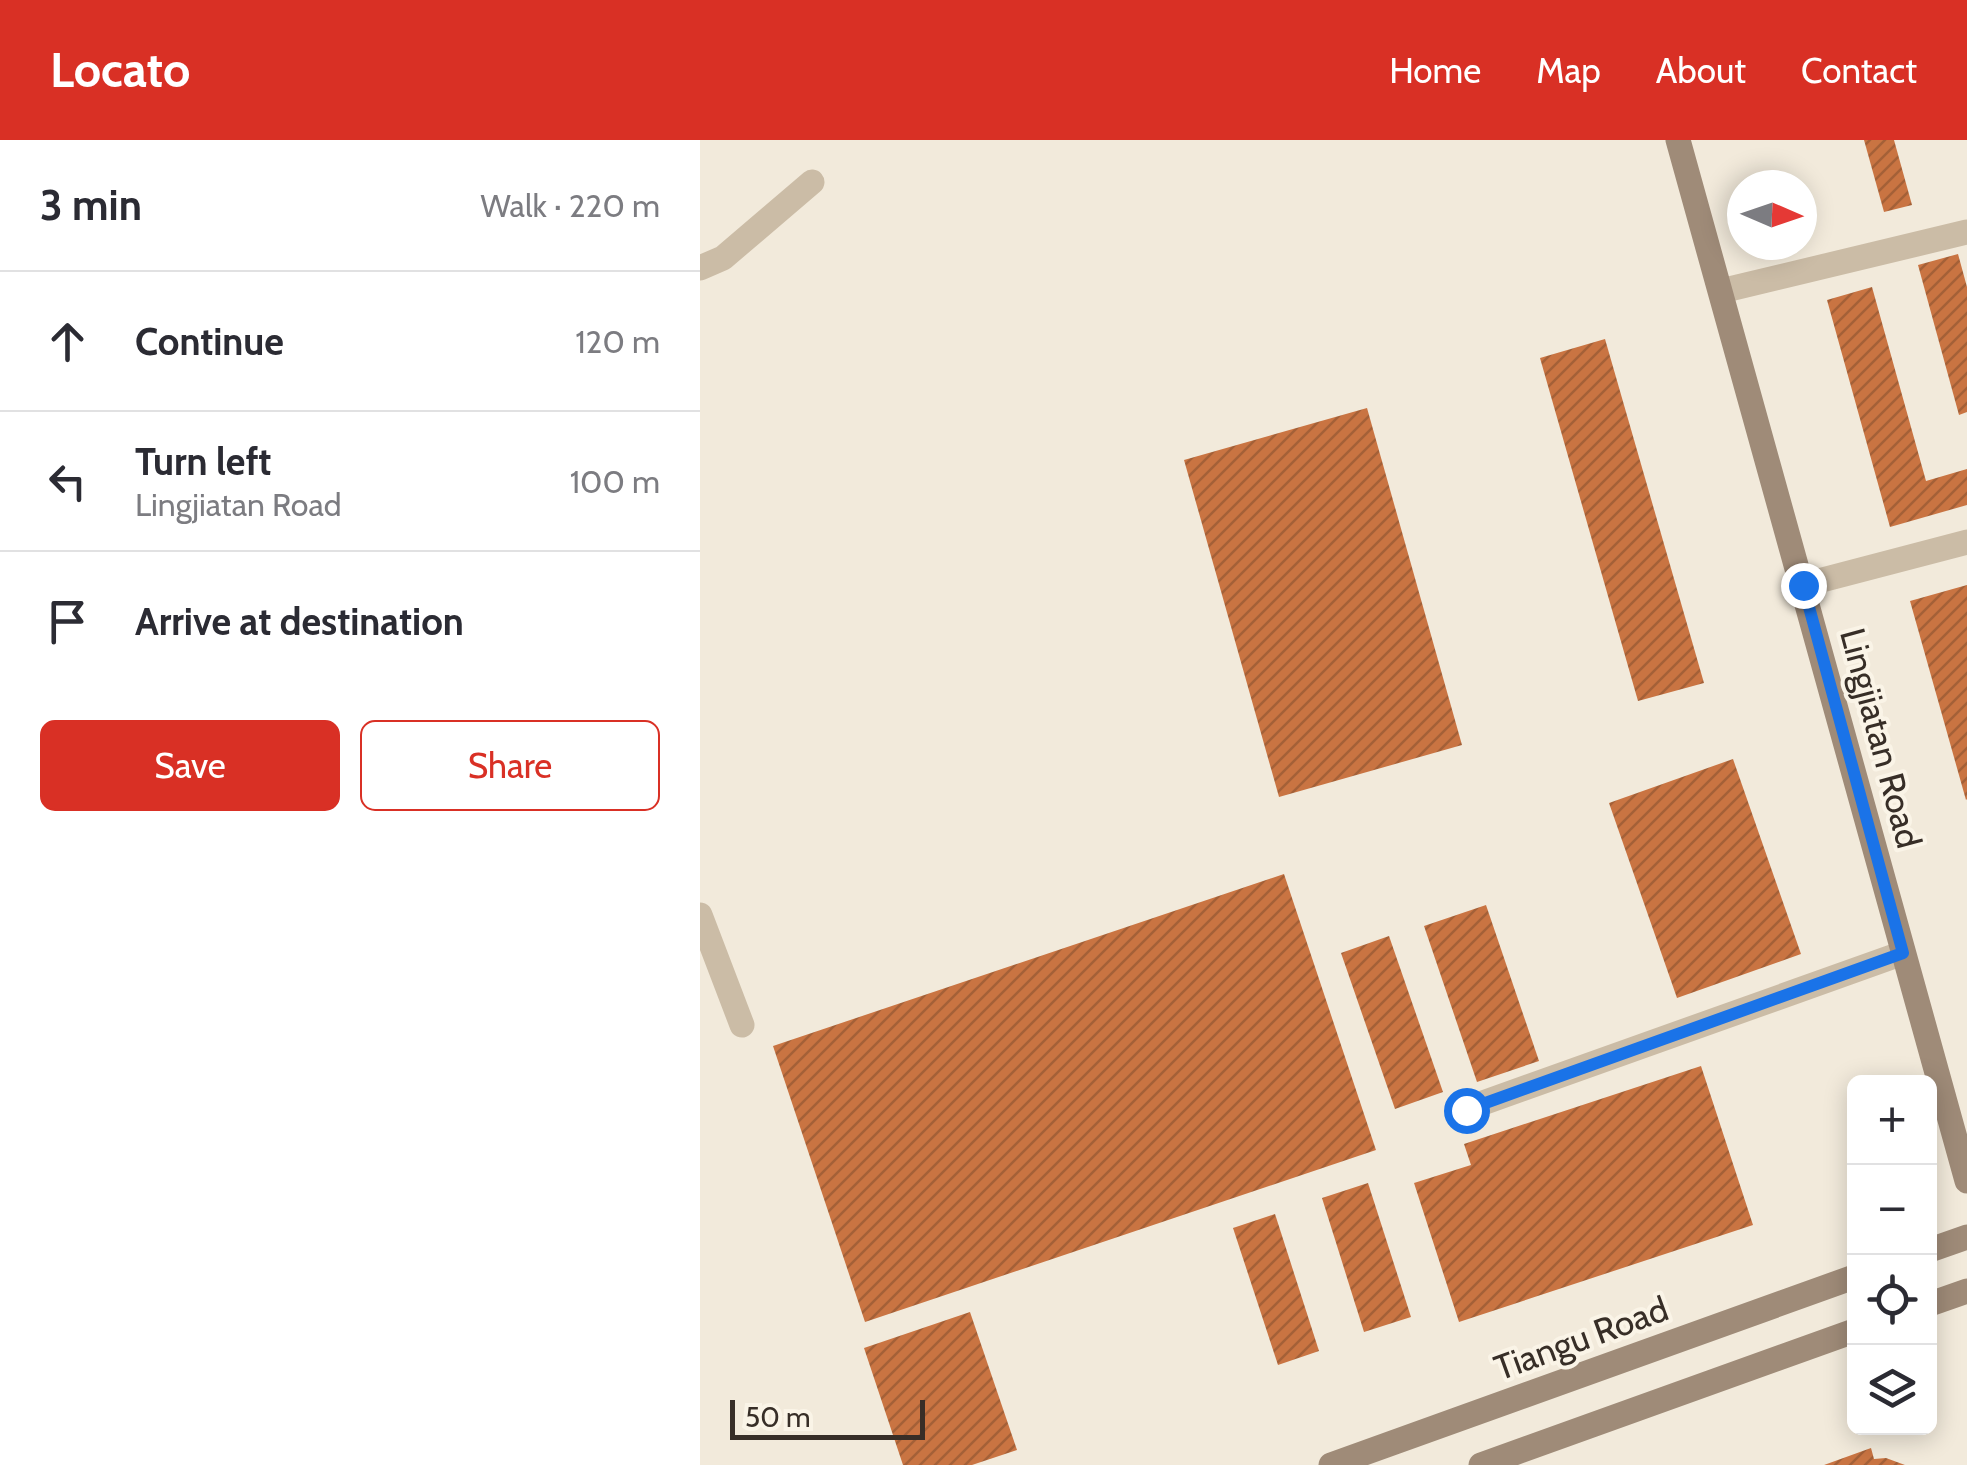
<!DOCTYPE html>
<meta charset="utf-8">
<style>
:root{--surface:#fff;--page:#f2f2f3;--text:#2b2b33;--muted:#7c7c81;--line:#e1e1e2;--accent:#d93025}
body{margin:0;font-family:Cabin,sans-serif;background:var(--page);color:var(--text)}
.controls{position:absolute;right:30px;bottom:30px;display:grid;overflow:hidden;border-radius:15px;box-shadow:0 5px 25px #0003}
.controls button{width:90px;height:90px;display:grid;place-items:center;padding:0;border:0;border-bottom:2px solid var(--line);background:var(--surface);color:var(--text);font:50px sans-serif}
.compass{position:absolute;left:1027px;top:30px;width:90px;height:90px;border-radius:50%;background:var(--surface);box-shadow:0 5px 25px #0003;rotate:92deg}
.scale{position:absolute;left:30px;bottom:25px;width:195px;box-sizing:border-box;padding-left:10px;border:5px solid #372e27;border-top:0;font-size:28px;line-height:35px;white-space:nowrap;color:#372e27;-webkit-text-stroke:8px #faf4e7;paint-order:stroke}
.stop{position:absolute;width:30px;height:30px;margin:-22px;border:8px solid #1a73e8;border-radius:50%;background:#fff}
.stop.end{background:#1a73e8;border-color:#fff;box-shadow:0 2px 10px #0008}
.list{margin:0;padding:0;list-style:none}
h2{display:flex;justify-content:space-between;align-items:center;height:130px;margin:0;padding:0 40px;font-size:42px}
h2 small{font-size:32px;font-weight:400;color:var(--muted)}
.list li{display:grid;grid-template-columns:65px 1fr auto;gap:30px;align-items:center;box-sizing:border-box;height:140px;padding:0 40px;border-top:2px solid var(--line)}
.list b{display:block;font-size:38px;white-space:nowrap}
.list p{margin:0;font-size:32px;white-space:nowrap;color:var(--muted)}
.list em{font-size:32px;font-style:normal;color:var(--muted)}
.actions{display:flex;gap:20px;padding:30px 40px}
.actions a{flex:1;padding:22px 0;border:2px solid var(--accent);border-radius:15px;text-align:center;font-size:35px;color:var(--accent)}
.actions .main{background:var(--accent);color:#fff}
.icon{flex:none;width:55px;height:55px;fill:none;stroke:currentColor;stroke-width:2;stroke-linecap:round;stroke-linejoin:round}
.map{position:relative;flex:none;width:1267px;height:1325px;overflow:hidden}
header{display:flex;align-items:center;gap:60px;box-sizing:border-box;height:140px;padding:0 50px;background:var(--accent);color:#fff}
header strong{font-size:48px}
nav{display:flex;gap:55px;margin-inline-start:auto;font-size:35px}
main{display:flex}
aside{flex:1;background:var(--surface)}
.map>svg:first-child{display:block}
</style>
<header>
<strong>Locato</strong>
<nav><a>Home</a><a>Map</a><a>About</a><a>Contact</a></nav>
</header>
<main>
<aside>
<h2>3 min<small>Walk · 220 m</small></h2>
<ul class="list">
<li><svg class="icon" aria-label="ahead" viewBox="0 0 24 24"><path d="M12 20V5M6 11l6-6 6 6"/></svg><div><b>Continue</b></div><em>120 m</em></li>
<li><svg class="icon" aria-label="left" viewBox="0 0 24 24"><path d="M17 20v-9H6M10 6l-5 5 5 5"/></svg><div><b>Turn left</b><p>Lingjiatan Road</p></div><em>100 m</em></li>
<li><svg class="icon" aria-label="arrive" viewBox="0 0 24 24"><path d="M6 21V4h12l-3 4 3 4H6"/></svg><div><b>Arrive at destination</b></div></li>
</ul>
<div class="actions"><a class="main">Save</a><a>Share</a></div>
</aside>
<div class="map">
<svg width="1267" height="1325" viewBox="0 0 1267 1325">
<defs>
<pattern id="building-hatch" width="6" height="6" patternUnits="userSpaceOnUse" patternTransform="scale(2.5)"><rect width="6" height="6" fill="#c97442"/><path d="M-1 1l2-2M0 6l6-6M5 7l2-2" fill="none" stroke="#a46037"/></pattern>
</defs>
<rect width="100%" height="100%" fill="#f2eadb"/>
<g fill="url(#building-hatch)">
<polygon points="1164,0 1194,0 1212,65 1184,72"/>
<polygon points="1258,114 1267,147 1267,272 1259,275 1218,125"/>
<polygon points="1172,147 1226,341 1267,329 1267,365 1190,387 1127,160"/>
<polygon points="905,199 1004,543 938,561 840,218"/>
<polygon points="667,268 762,605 579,657 484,320"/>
<polygon points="1267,445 1267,659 1266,660 1210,461"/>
<polygon points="1033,619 1101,814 977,858 909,663"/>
<polygon points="584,734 676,1010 165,1182 73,906"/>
<polygon points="786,765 839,921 777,942 724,786"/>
<polygon points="689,796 743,952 695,969 641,813"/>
<polygon points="1001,926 1053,1085 759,1182 714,1043 771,1025 764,1004"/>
<polygon points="668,1043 711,1177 664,1192 622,1058"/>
<polygon points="575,1074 619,1211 578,1225 533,1088"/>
<polygon points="270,1172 317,1310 272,1325 203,1325 164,1208"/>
<polygon points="1171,1308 1174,1319 1186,1318 1205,1325 1124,1325"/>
</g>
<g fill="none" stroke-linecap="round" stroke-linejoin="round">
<g stroke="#cbbca6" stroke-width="25">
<polyline points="0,128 23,118 112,42"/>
<polyline points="1021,151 1267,92"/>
<polyline points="1103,445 1267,402"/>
<polyline points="0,775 42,885"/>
<polyline points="766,969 1203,813"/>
</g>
<g stroke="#9f8b78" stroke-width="25">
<polyline points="978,0 1267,1041"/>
<polyline points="1230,1110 1267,1097"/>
<polyline points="1230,1164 1267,1151"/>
<polyline points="631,1325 1154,1137"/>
<polyline points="781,1325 1154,1191"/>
</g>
</g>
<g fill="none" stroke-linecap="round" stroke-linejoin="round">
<polyline stroke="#1a73e8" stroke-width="12" points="766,970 1203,813 1103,445"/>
</g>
<g text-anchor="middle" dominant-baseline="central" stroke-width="8" stroke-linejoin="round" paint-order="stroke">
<g font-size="35" fill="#372e27" stroke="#faf4e7">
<text transform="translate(1181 598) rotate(75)">Lingjiatan Road</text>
<text transform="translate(881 1198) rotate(-20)">Tiangu Road</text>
</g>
</g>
</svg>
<div class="controls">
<button>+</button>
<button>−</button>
<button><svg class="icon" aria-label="locate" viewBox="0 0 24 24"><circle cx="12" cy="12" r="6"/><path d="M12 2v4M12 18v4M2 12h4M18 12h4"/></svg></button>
<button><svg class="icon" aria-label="layers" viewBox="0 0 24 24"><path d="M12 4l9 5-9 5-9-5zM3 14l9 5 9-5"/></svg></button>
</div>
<svg class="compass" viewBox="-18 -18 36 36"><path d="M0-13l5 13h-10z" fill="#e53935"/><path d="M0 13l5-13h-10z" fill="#7c7c81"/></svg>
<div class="scale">50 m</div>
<div class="stop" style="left:766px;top:970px"></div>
<div class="stop end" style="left:1103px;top:445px"></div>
</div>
</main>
